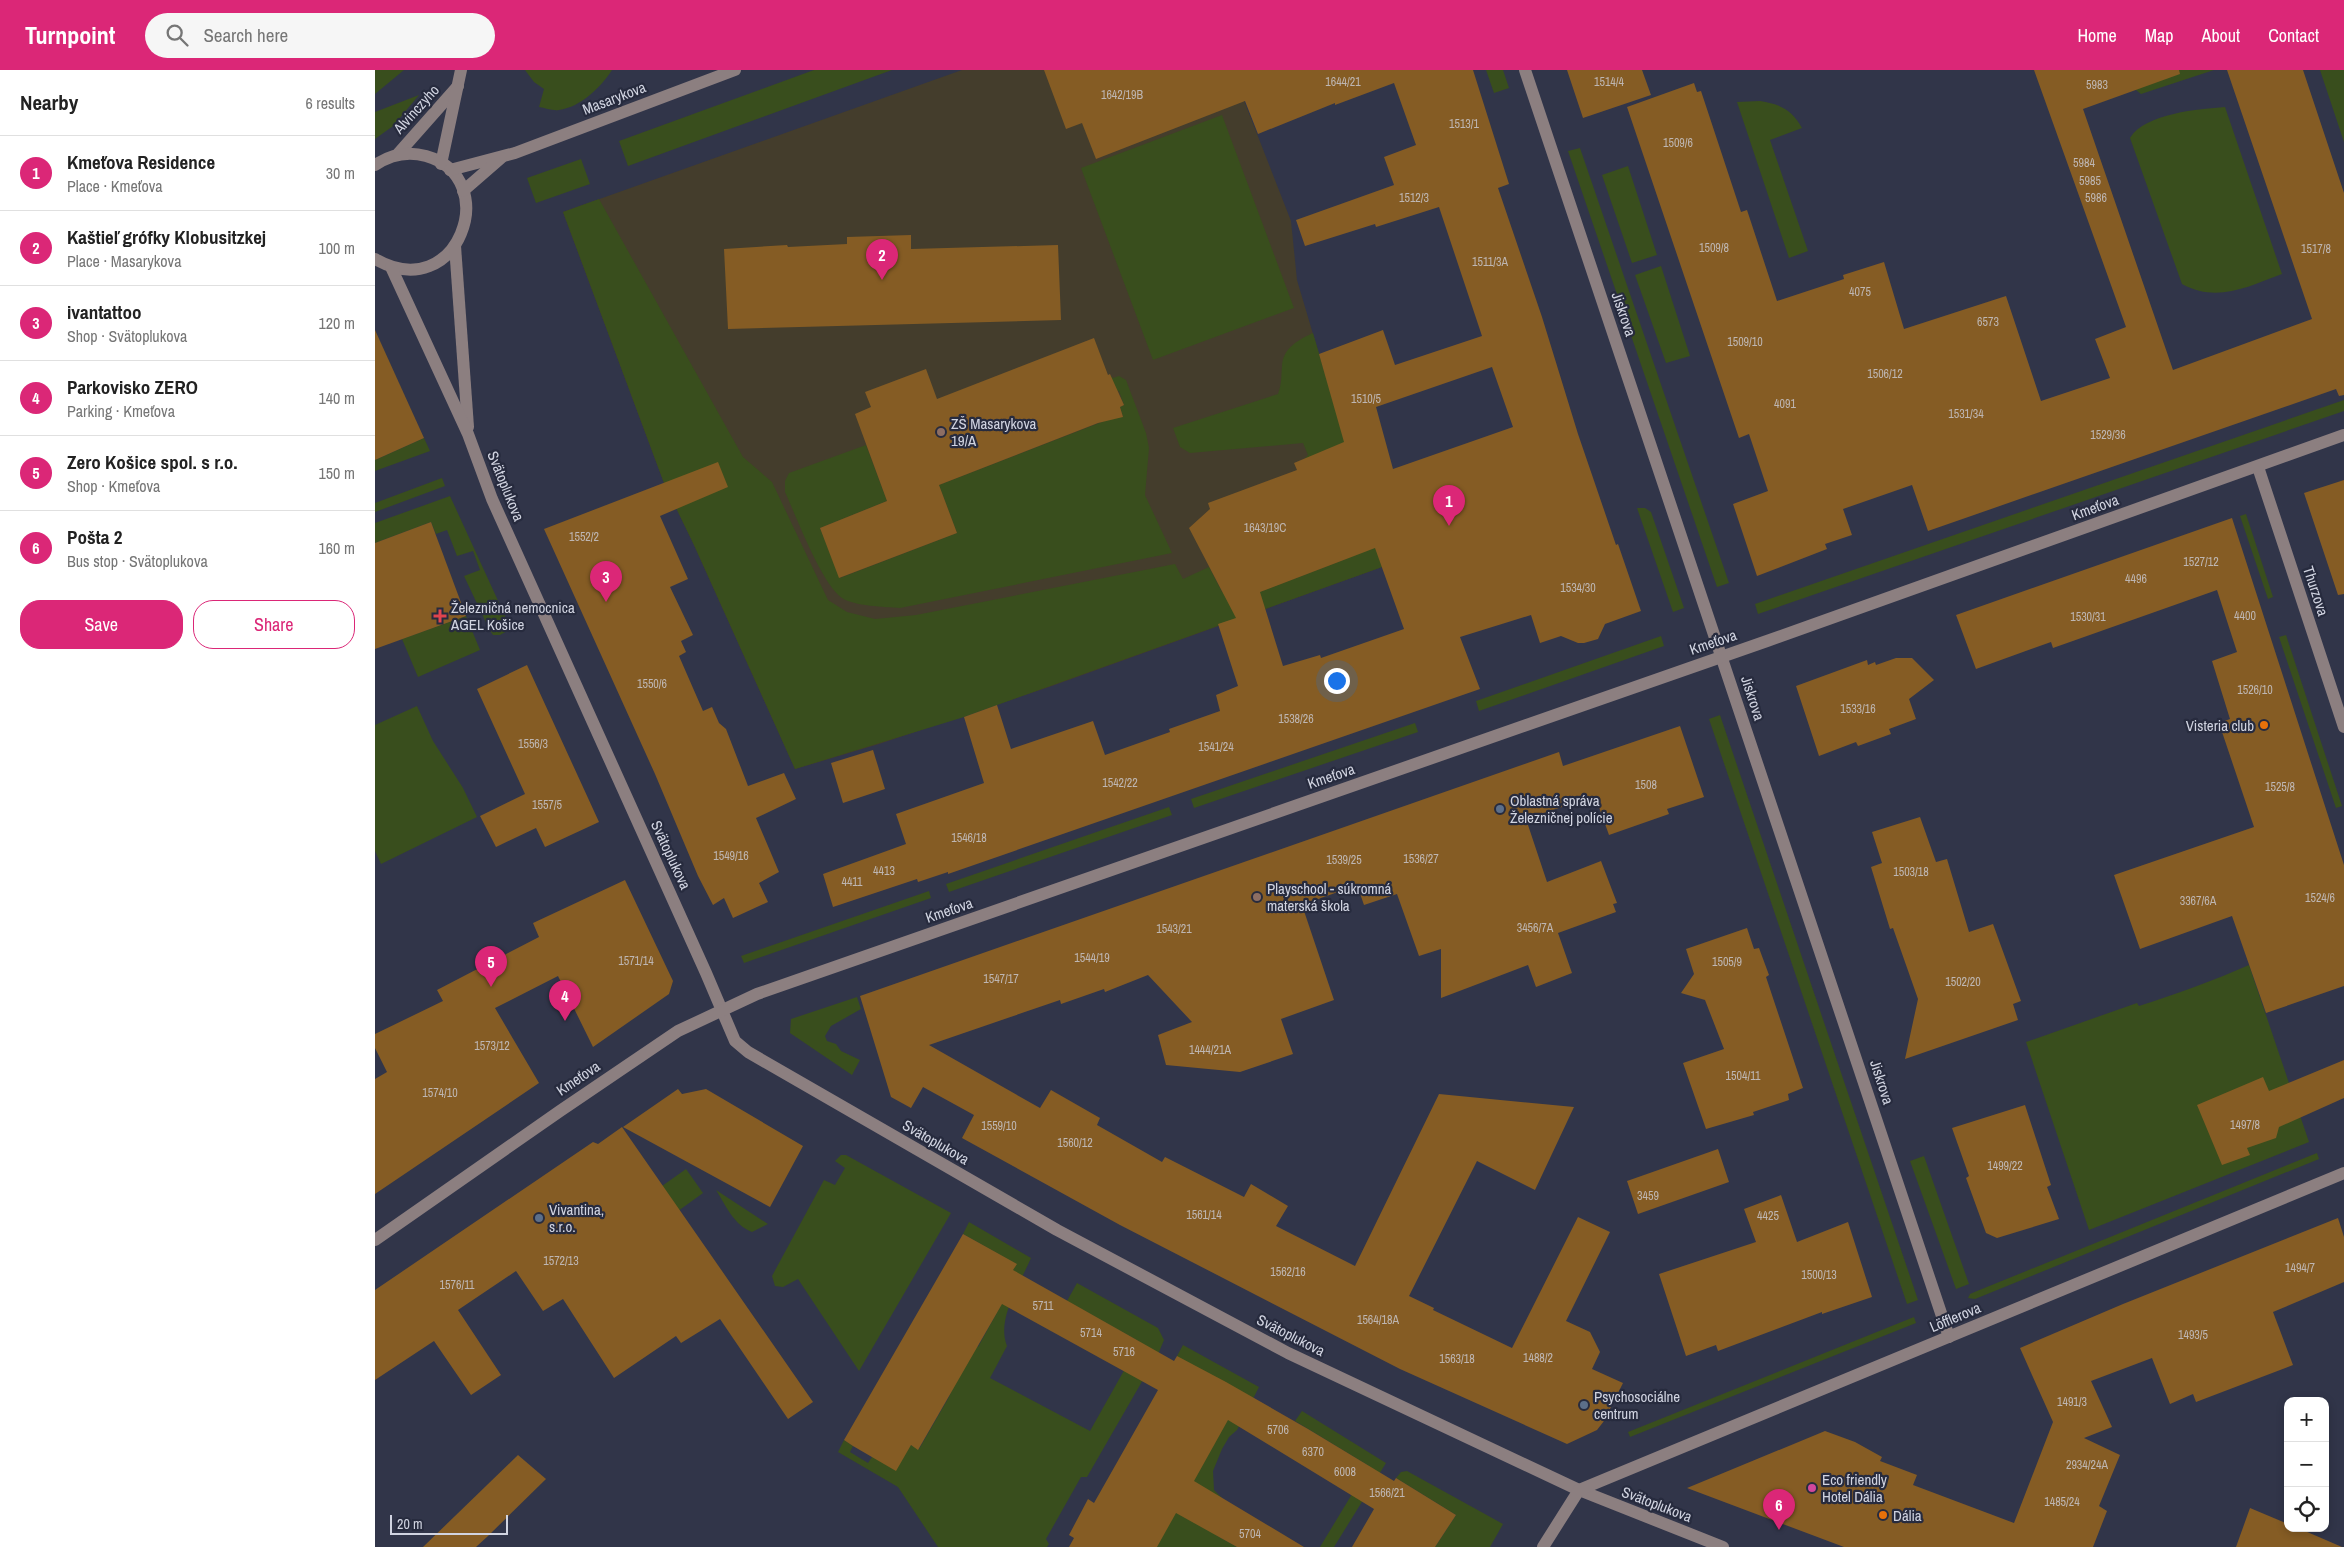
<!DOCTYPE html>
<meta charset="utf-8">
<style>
:root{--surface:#fff;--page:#f6f6f6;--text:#222;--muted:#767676;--line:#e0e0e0;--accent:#db2777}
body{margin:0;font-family:"Archivo Narrow",sans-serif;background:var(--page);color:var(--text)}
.controls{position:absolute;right:15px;bottom:15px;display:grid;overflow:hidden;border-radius:10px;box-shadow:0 2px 8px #0003}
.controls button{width:45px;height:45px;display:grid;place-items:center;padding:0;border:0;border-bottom:1px solid var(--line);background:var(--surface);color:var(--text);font:25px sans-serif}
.scale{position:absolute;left:15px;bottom:12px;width:118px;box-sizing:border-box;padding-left:5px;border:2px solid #d1d4e1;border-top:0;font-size:14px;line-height:18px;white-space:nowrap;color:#d1d4e1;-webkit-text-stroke:4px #272b3e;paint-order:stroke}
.you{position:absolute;left:961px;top:610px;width:18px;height:18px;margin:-12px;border:4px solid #fff;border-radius:50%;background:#1a73e8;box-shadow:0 0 0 8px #1a73e833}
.badge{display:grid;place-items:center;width:32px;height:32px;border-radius:50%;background:var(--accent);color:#fff;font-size:16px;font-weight:700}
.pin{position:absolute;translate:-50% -41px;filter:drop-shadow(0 1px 2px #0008)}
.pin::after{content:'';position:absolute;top:26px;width:18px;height:15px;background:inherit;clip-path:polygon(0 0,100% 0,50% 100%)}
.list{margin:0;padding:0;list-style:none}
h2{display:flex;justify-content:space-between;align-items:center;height:65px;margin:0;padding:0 20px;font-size:21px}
h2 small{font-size:16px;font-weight:400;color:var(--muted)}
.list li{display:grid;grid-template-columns:32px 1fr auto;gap:15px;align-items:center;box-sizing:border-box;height:75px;padding:0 20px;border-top:1px solid var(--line)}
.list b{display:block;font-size:19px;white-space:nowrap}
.list p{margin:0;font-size:16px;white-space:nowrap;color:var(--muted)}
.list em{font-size:16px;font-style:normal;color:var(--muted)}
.actions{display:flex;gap:10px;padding:15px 20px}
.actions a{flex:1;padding:11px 0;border:1px solid var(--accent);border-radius:20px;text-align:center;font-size:18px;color:var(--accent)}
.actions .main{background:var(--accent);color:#fff}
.icon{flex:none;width:28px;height:28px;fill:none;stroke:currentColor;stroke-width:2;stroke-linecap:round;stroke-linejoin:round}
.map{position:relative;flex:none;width:1969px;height:1477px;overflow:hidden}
header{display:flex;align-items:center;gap:30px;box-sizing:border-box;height:70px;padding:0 25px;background:var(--accent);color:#fff}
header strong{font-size:24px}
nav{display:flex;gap:28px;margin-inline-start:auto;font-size:18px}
.search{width:350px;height:45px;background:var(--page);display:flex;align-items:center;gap:12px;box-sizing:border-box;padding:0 18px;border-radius:28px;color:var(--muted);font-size:19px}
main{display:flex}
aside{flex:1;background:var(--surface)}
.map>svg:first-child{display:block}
</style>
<header>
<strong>Turnpoint</strong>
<div class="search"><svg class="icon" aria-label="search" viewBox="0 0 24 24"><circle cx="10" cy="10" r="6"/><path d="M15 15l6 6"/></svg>Search here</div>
<nav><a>Home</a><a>Map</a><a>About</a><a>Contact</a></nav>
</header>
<main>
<aside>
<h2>Nearby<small>6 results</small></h2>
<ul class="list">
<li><span class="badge">1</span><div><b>Kmeťova Residence</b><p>Place · Kmeťova</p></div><em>30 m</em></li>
<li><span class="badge">2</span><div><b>Kaštieľ grófky Klobusitzkej</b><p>Place · Masarykova</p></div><em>100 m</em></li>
<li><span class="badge">3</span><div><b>ivantattoo</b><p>Shop · Svätoplukova</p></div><em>120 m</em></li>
<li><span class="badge">4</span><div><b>Parkovisko ZERO</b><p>Parking · Kmeťova</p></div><em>140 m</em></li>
<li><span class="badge">5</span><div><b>Zero Košice spol. s r.o.</b><p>Shop · Kmeťova</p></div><em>150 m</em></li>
<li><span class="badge">6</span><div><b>Pošta 2</b><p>Bus stop · Svätoplukova</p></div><em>160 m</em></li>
</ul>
<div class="actions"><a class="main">Save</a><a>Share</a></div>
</aside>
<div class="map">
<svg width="1969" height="1477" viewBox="0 0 1969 1477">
<rect width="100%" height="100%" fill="#313549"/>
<polygon fill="#443d2c" points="587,0 857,0 916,151 922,210 1007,497 674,617 504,674 420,699 319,475 289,413 188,142"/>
<g fill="#394e1d">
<polygon points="0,0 29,0 0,24"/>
<path d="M150,0H237C226,17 206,37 184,40C178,41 170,38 164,37L169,19L159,12Z"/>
<polygon points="439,0 517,0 253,96 244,71"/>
<polygon points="1111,0 1128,0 1134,18 1119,23"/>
<polygon points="1753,0 1839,0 1766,24 1761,20"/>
<polygon points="1945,0 1969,0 1969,72"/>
<polygon points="44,25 18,56 0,69 0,42"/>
<path d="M1385,31C1405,34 1417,40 1427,58L1395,70L1433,181L1414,188L1362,32Z"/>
<path d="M1850,37L1907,204C1872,217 1842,233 1807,214L1755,68C1770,43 1825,39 1850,37Z"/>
<polygon points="847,45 919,238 778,290 706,98"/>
<polygon points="1205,78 1354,513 1342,517 1193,81"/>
<polygon points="206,89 215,114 161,133 152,108"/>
<polygon points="1253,96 1282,185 1257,193 1227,105"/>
<path d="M224,129L368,387L397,412L453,530L472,542L500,549L541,545L800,494L808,509L834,497L847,522L869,528L971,489L930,388L933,385L928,373L815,383L805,377L798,358L903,324C907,313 906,307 907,296C908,278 923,270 938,263L1007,497L589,647L420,699L319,475L289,413L188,142Z"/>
<polygon points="1286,196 1315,286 1291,293 1260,205"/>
<path d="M736,306L738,308L744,306L751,310L771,363L774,378L770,425L797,483L525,538C510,537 479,536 467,528C446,513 422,448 410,422V411L414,403L491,375L512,431L445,458L465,508L582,463L564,415L745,345L748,347L745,337L749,335L744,321L739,322L734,307Z"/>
<polygon points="1969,330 1969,341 1383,544 1380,534"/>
<polygon points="49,368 55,381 0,401 0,390"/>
<polygon points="67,408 70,416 0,442 0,433"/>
<polygon points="75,426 136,559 125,565 118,565 114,559 89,506 105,500 98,481 82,486 72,460 61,464 56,452 0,473 0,453"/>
<polygon points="1262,438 1270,438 1276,442 1309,538 1298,542"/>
<polygon points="1871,444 1898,527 1893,529 1865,446"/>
<polygon points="91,546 105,580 43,607 27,569"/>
<polygon points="1911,565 1967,736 1961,738 1904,567"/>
<polygon points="1286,566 1289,576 1104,641 1101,631"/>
<polygon points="42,636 58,671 88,718 102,747 6,794 0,781 0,655"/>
<polygon points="1345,645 1543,1230 1532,1234 1334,649"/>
<polygon points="1040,653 1043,662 819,738 816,729"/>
<polygon points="794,737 797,745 574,822 571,814"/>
<polygon points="554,821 556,828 369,893 366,886"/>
<path d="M1874,895L1934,1072L1714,1160L1651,972L1762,933L1764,936C1801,924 1838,911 1874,895Z"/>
<polygon points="482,927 486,939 456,956 450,966 452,971 461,974 466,981 485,990 477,1005 415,963 416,949"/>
<polygon points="1942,1083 1944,1089 1600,1229 1593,1228 1595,1224 1602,1221"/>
<polygon points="466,1085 471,1085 576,1143 484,1301 423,1209 408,1217 400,1216 397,1206 449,1110 460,1115 470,1098 460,1091"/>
<polygon points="1549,1086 1594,1214 1581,1219 1535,1091"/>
<polygon points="311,1099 328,1123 281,1157 263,1133"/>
<path d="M341,1120L393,1154L377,1162C359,1155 351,1136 341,1120Z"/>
<path d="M594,1152L656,1188C645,1214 621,1249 632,1276L615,1308L715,1361L765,1272L692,1231L702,1213L783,1258L789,1270L784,1282L712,1407H706L671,1469L674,1474L672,1477H563L523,1417L463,1382L469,1370L478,1376L475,1382L493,1393L497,1387L536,1375L544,1379L574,1327L596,1273L603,1277L632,1224L626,1221L641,1194L588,1164Z"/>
<polygon points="1539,1247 1541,1253 1255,1367 1253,1362"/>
<polygon points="808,1275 884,1317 862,1360 854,1367 847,1379 838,1401 839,1420 847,1428 841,1465 862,1477 782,1477 802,1286"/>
<polygon points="927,1341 1011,1393 959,1477 945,1477 994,1396 920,1351"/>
<polygon points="1032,1401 1128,1454 1115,1477 1060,1477 1081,1445 1021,1408 1026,1402"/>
</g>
<g fill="#855c24" fill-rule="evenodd">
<path d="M669,0H1098L1134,114L1123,118L1167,247L1203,364L1241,475L1243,474L1266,541L1230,554L1223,569L1209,573H1203L1186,566L1165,573L1156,545L1085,567L1105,619L573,804V802L543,812L542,809L458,837L448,804L531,774L521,744L609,713L589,647L622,635L636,679L718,651L730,685L795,662L794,659L845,641L841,625L863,616L843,554L861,548L814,458L835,439L833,433L922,400L919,393L969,372L944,284L1008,260L1020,295L1107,266L1064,137L1001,157L1000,154L930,176L921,150L1019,115L1009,87L1041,75L1019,13L960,35V33L883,64L870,31L721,89L707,53L691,59ZM1117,297L1138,357L1018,399L1001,337ZM1000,478L1029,559L946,588L945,585L908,596L885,522Z"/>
<polygon points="1192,0 1267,0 1276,25 1208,48"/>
<polygon points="1659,0 1804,0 1805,4 1708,39 1798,300 1937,249 1852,0 1928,0 1969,123 1969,325 1964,326 1961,319 1553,461 1537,415 1468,439 1477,465 1450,474 1452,479 1382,506 1358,434 1393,421 1374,364 1364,368 1252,37 1319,13 1322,22 1326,21 1366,142 1372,140 1402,231 1469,209 1468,205 1509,192 1529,259 1631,226 1666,331 1735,308 1720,269 1751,257"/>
<polygon points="536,165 536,179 683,175 686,250 353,259 349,179 412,175 413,177 472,174 472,167"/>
<polygon points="0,260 49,368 0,390"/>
<polygon points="719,268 733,305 735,304 749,335 745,337 748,347 723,353 564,415 582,463 464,508 445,458 512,431 480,344 496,337 490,322 551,299 562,329"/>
<polygon points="343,392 353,417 285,446 313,509 295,517 318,565 306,571 311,582 304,586 328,641 337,637 344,653 351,659 373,716 409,703 421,729 381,748 404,802 384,813 393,832 358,848 349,828 338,835 323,806 280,704 169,459"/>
<polygon points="1969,410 1969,524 1963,525 1929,423"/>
<polygon points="1857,448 1969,795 1969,916 1891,943 1857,846 1765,879 1739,805 1879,757 1844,653 1855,649 1837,591 1862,582 1842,520 1678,578 1676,572 1601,599 1581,545"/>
<polygon points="56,452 91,546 0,579 0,473"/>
<polygon points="1521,588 1537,588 1559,610 1534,629 1541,649 1514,659 1516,664 1483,676 1481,672 1444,686 1421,616 1492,590 1493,595 1500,592 1501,595"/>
<polygon points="152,595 224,752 170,777 161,758 121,777 105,746 150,724 102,619"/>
<polygon points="1305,656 1329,727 1292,739 1294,744 1234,765 1220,726 1151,749 1172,812 1226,791 1242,833 1238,834 1241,842 1183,863 1197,903 1161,917 1153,895 1066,928 1066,879 1044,886 1022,824 989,835 982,815 927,835 959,930 906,949 918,984 865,1002 791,995 783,965 817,952 773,905 730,922 729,919 686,934 685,930 554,975 665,1038 676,1020 725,1048 722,1055 787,1092 790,1087 869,1127 876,1114 913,1136 901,1156 980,1196 1064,1024 1199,1037 1160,1120 1102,1091 1034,1226 1059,1238 1058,1240 1137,1278 1203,1147 1235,1162 1191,1251 1215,1262 1225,1282 1217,1299 1248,1313 1229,1351 1222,1360 1192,1374 1025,1299 745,1155 587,1068 599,1045 548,1017 536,1038 516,1027 485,926 1184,682 1188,696"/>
<polygon points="498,680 510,719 468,733 456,693"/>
<polygon points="1545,747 1561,792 1572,789 1594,862 1618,854 1646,931 1638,934 1643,950 1530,989 1543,929 1518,858 1515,859 1496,797 1507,793 1497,762"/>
<polygon points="250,810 298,911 294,924 218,977 183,906 120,938 164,1013 0,1124 0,1009 12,1002 0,978 0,964 68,931 62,920 164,867 158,853"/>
<polygon points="1372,858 1379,879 1384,878 1394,905 1391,907 1428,1018 1413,1024 1414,1030 1378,1042 1379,1045 1331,1059 1308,993 1349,979 1330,930 1306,923 1319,904 1311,879"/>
<polygon points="1969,990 1969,1028 1904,1057 1901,1068 1872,1078 1875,1085 1847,1095 1822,1035 1888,1007 1894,1021"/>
<polygon points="303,1019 307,1024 331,1019 428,1076 395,1137 248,1057"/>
<polygon points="1650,1035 1676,1115 1672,1117 1684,1149 1622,1168 1611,1163 1591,1108 1594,1106 1577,1058"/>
<polygon points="247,1057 438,1332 413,1349 345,1249 306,1273 301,1266 239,1308 188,1229 168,1241 141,1201 83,1240 126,1305 96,1325 59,1271 0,1310 0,1220 218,1072 223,1074"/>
<polygon points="1343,1079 1354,1112 1263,1144 1252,1111"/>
<polygon points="1406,1125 1422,1172 1473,1152 1497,1227 1447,1244 1447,1242 1343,1281 1341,1275 1311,1286 1284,1204 1381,1172 1369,1139"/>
<polygon points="1963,1148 1969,1167 1969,1212 1898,1242 1918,1295 1821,1332 1818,1324 1795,1334 1777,1288 1716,1311 1737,1357 1709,1368 1745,1385 1724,1436 1732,1441 1718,1477 1469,1477 1312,1418 1450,1361 1480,1372 1507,1387 1505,1391 1542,1405 1538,1415 1639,1453 1678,1352 1645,1278 1748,1234"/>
<polygon points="588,1164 642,1194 638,1200 700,1235 799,1291 802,1286 851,1312 933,1359 1019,1411 1021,1408 1081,1445 1060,1477 977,1477 999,1439 853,1350 819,1411 929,1477 862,1477 801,1443 782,1477 694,1477 699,1468 694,1465 713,1429 719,1433 783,1320 627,1234 543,1380 536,1375 521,1401 478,1376 469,1370"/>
<polygon points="143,1385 171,1409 113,1466 101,1477 48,1477"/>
<polygon points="1875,1438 1913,1454 1913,1458 1923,1458 1967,1477 1861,1477"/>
</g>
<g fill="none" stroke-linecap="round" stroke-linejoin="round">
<g stroke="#8c7f80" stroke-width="12">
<polyline points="1150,0 1574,1267"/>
<polyline points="22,85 83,16"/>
<polyline points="66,94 86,0"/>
<path d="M0,95C15,85 33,81 51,86C129,108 83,237 0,189"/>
<polyline points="75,100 140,83 360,0"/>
<polyline points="88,121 126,88"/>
<polyline points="80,176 93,357"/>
<polyline points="16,197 93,364 117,429 331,903 360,971 373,982 682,1160 913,1283 1204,1420 1348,1477"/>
<polyline points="1883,397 1969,657"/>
<polyline points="0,1170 185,1041 303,961 382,924 1392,571 1969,365"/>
<polyline points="1168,1477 1204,1420 1969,1103"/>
</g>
</g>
<g fill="#8d6e63" stroke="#272b3e" stroke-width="2">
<circle cx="566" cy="362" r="5"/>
<circle cx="882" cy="827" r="5"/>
</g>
<path fill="#e0444e" stroke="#272b3e" stroke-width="2" d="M62.5 538.5h5v5h5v5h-5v5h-5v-5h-5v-5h5z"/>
<g fill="#e8710a" stroke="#272b3e" stroke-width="2">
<circle cx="1889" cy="655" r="5"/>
<circle cx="1508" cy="1445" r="5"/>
</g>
<g fill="#5c6f8a" stroke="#272b3e" stroke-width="2">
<circle cx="1125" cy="739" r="5"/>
<circle cx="164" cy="1148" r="5"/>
<circle cx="1209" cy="1335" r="5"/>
</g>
<circle fill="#d1479c" stroke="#272b3e" stroke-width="2" cx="1437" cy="1418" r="5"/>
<g text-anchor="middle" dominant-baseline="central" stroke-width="4.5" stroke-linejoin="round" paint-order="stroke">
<g font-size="12" fill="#beb6b2">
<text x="968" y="12">1644/21</text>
<text x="1234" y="12">1514/4</text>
<text x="1722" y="15">5983</text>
<text x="747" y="25">1642/19B</text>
<text x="1089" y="54">1513/1</text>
<text x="1303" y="73">1509/6</text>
<text x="1709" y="93">5984</text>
<text x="1715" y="111">5985</text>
<text x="1039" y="128">1512/3</text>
<text x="1721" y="128">5986</text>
<text x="1339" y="178">1509/8</text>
<text x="1941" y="179">1517/8</text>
<text x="1115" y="192">1511/3A</text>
<text x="1485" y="222">4075</text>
<text x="1613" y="252">6573</text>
<text x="1370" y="272">1509/10</text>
<text x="1510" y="304">1506/12</text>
<text x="991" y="329">1510/5</text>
<text x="1410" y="334">4091</text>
<text x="1591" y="344">1531/34</text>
<text x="1733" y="365">1529/36</text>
<text x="890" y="458">1643/19C</text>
<text x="209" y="467">1552/2</text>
<text x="1826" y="492">1527/12</text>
<text x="1761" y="509">4496</text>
<text x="1203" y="518">1534/30</text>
<text x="1870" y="546">4400</text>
<text x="1713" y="547">1530/31</text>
<text x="277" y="614">1550/6</text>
<text x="1880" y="620">1526/10</text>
<text x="1483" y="639">1533/16</text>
<text x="921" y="649">1538/26</text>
<text x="158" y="674">1556/3</text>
<text x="841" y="677">1541/24</text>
<text x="745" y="713">1542/22</text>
<text x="1271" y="715">1508</text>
<text x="1905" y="717">1525/8</text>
<text x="172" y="735">1557/5</text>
<text x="594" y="768">1546/18</text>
<text x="356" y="786">1549/16</text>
<text x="1046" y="789">1536/27</text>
<text x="969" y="790">1539/25</text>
<text x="509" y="801">4413</text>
<text x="1536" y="802">1503/18</text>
<text x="477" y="812">4411</text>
<text x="1945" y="828">1524/6</text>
<text x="1823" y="831">3367/6A</text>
<text x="1160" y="858">3456/7A</text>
<text x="799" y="859">1543/21</text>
<text x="717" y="888">1544/19</text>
<text x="261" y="891">1571/14</text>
<text x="1352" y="892">1505/9</text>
<text x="626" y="909">1547/17</text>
<text x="1588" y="912">1502/20</text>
<text x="117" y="976">1573/12</text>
<text x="835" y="980">1444/21A</text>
<text x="1368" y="1006">1504/11</text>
<text x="65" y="1023">1574/10</text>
<text x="1870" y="1055">1497/8</text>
<text x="624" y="1056">1559/10</text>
<text x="700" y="1073">1560/12</text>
<text x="1630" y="1096">1499/22</text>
<text x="1273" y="1126">3459</text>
<text x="829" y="1145">1561/14</text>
<text x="1393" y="1146">4425</text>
<text x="186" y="1191">1572/13</text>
<text x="1925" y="1198">1494/7</text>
<text x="913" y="1202">1562/16</text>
<text x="1444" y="1205">1500/13</text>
<text x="82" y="1215">1576/11</text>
<text x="668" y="1236">5711</text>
<text x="1003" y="1250">1564/18A</text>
<text x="716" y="1263">5714</text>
<text x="1818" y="1265">1493/5</text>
<text x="749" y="1282">5716</text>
<text x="1163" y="1288">1488/2</text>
<text x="1082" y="1289">1563/18</text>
<text x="1697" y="1332">1491/3</text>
<text x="903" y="1360">5706</text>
<text x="938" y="1382">6370</text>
<text x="1712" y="1395">2934/24A</text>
<text x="970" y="1402">6008</text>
<text x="1012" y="1423">1566/21</text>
<text x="1687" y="1432">1485/24</text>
<text x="875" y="1464">5704</text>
</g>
<g font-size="15" fill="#d1d4e1" stroke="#272b3e">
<text transform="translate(239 28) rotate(-21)">Masarykova</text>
<text transform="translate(41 39) rotate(-48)">Alvinczyho</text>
<text transform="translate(1249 244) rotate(71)">Jiskrova</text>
<text transform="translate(131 416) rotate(68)">Svätoplukova</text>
<text transform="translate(1720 437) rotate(-20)">Kmeťova</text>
<text transform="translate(1941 521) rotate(72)">Thurzova</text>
<text transform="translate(1338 572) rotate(-19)">Kmeťova</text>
<text transform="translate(1378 628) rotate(72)">Jiskrova</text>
<text transform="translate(956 706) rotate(-19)">Kmeťova</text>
<text transform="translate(296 785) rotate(65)">Svätoplukova</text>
<text transform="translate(574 840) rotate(-19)">Kmeťova</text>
<text transform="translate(203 1008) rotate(-34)">Kmeťova</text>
<text transform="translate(1507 1012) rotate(72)">Jiskrova</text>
<text transform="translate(561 1072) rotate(30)">Svätoplukova</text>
<text transform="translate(1580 1247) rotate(-23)">Löfflerova</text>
<text transform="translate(916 1265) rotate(27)">Svätoplukova</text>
<text transform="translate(1282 1434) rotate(21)">Svätoplukova</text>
</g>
<g font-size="15" fill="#d1d4e1" stroke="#272b3e" text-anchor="start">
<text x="576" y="353">ZŠ Masarykova<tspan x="576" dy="17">19/A</tspan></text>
<text x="76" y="537">Železničná nemocnica<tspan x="76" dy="17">AGEL Košice</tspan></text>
<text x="1879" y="655" text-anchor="end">Visteria club</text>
<text x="1135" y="730">Oblastná správa<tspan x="1135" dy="17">Železničnej polície</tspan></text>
<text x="892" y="818">Playschool - súkromná<tspan x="892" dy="17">materská škola</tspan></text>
<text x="174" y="1139">Vivantina,<tspan x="174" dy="17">s.r.o.</tspan></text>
<text x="1219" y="1326">Psychosociálne<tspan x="1219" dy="17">centrum</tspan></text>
<text x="1447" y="1409">Eco friendly<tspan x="1447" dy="17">Hotel Dália</tspan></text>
<text x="1518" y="1445">Dália</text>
</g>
</g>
</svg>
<div class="controls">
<button>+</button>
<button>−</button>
<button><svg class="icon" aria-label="locate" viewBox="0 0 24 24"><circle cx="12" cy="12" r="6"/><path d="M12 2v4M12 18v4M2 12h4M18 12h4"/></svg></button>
</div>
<div class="scale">20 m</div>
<div class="you"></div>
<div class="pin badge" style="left:1074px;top:456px">1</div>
<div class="pin badge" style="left:507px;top:210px">2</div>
<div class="pin badge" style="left:231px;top:532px">3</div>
<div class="pin badge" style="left:190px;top:951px">4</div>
<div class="pin badge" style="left:116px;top:917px">5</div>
<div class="pin badge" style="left:1404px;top:1460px">6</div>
</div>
</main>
